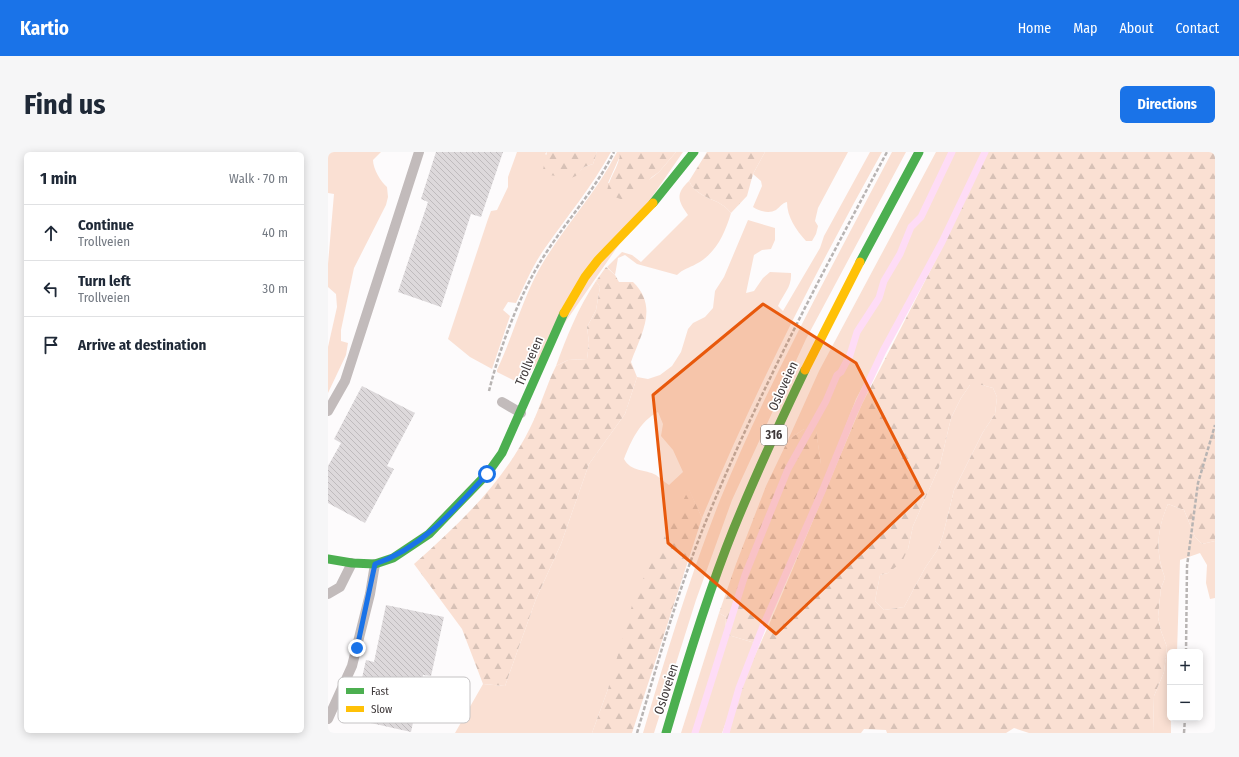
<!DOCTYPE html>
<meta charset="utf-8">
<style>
:root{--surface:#fff;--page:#f6f6f7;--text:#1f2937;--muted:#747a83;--line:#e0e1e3;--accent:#1a73e8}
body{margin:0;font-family:"Fira Sans Condensed",sans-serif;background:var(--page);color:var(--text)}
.controls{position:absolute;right:12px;bottom:12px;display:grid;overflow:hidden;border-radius:6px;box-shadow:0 2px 10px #0003}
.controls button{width:36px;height:36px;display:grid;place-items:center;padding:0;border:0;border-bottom:1px solid var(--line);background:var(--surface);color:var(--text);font:20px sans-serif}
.stop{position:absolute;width:12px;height:12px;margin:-9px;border:3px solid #1a73e8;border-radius:50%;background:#fff}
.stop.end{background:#1a73e8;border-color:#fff;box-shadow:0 1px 4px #0008}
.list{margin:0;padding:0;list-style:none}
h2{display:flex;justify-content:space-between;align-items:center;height:52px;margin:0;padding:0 16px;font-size:17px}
h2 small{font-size:13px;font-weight:400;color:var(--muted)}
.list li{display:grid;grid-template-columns:26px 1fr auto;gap:12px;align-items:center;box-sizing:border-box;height:56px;padding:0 16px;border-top:1px solid var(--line)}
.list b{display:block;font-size:15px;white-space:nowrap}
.list p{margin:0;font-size:13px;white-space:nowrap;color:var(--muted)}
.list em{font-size:13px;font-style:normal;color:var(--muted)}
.icon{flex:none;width:22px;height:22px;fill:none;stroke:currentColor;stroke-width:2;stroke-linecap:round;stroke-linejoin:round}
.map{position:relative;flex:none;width:887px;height:581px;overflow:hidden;border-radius:6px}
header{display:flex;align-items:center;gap:24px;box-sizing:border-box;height:56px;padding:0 20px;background:var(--accent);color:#fff}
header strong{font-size:19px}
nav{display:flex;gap:22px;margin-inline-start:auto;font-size:14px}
.intro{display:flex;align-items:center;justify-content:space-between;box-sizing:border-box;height:96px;padding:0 24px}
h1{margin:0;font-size:28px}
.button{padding:10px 18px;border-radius:6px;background:var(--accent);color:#fff;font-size:14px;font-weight:700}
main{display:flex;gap:24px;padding:0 24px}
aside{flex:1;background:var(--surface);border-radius:6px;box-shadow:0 2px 10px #0003}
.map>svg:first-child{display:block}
</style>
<header>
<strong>Kartio</strong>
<nav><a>Home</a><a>Map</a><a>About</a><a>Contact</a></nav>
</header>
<div class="intro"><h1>Find us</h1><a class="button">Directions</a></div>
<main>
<aside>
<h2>1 min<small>Walk · 70 m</small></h2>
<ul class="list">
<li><svg class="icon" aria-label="ahead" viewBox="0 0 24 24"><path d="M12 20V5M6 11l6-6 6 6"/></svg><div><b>Continue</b><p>Trollveien</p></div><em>40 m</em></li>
<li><svg class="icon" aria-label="left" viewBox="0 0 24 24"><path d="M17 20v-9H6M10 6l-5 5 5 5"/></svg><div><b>Turn left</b><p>Trollveien</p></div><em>30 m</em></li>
<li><svg class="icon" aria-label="arrive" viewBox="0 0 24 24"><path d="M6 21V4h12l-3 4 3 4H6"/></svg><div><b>Arrive at destination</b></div></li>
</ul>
</aside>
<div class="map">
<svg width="887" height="581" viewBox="0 0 887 581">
<defs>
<pattern id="forest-firs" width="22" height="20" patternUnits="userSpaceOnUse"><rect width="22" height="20" fill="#fae0d3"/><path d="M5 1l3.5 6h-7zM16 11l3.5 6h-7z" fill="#d7c1b6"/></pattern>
<pattern id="building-back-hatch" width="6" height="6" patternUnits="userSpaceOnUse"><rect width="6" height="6" fill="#ddd9db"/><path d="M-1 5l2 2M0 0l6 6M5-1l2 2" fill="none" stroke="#bfbbbd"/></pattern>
</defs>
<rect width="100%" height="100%" fill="#fdfbfc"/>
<g fill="#fae0d3" fill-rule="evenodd">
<path d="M0,0H53L45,8C45,17 53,30 59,35L60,45L58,53L26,116L13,178V189L20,191L18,203L0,241V195L9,155L8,142L0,135V112L6,42L0,41Z"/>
<path d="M189,0H219L217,2L248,23L256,15L265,12L269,0H283C263,36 240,63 217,96C205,113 197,132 188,151L180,150L175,158L182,164L164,217L142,205L120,187L160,67L163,59L169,58L180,35V25Z"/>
<path d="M289,0H293L292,4L280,31L321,28L331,20L348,0H355L198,227L189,230L169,220V218C186,182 195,143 216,109C239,71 268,41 289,0Z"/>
<path d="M437,0H520L490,56L487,69L490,74L488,82L484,89H478C468,78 459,65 459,50C454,51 452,55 448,58C441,62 431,59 425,55L434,34L433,29L425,22Z"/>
<path d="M542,0H554C488,119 426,240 374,366L361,338L280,537L264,581H127L155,532L177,534L208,447L233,392L261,312L297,262L309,225L320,227L332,223L344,214L353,200L360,177L365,171L377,165L385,156L387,139L396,125L420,68L447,76V88L443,97L434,98L426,103L418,141L426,139L435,126L442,120L463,121C464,135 456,141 450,154L455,159L492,96L496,84ZM330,260L335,272L333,284L345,298L355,320L341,333C336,330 332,326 328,323C317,317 303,320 296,307C303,289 312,269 330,260Z"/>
<path d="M564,0H578L478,187L404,348L368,448L326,581H315C338,503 362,424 392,348C441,228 504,115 564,0Z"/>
<polygon points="608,0 655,0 619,76 528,247 493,337 493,312 488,279 476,277 460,288 491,219"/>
<path d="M361,29C371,49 390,44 403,61C397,81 388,102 368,112C361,116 355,117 349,123L309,112L297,103L290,106L287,123L279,115L294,100L304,103L313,110L360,63C350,49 347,42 361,29Z"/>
<path d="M268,129L272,135L268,158L259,175L261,191L259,207L240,208L228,214C239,184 250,156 268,129Z"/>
<polygon points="642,233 654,233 665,236 669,245 667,262 655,280 626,338 615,383 610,397 597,416 576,455 556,458 547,449 552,423 560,421 580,397 585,374 612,313 623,266 633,246"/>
<path d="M840,352L856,358L867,385L874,392L887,389V446L882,447L878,431L879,413L872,401L852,408L849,500H842L843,581H825L826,544L836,520L839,495L833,479L830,465L833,436L837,426C827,400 829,377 840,352Z"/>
<polygon points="391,461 398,465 397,482 427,491 394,581 353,581"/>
</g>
<g fill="url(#forest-firs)" fill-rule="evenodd">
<polygon points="219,0 269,0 265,12 256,15 248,24 243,26 214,22"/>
<path d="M292,0H348L331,20L324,25L309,42L295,48L279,42C279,27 292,15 292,0Z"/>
<path d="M379,0H437L425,22L419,44L403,61C390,44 371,49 361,29Z"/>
<path d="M660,0H887V389L874,392L867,385L856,358L840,352C829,378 827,400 837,426L833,436L830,465L833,479L839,495L836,520L826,544L825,581H701L686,576L678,581H559L558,578L536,577L533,581H401L416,527L444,466L534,252L618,88ZM642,233H654L665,236L669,245L667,262L655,280L626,338L615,383L610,397L597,416L576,455L556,458L547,449L552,423L560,421L574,410L580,397L585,374L612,313L623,266L633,246Z"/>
<path d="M278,115L287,123L291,130H305C331,155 313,182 303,210L309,225L297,262L261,312L233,392L208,447L177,534L155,532L134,477L86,412C131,372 175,331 202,276C212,256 218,234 228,214L240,208L259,207L261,191L259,175L268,158L272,135L268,129Z"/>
<polygon points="476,277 488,278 493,312 493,337 469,390 427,491 397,482 398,465 391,461 408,412 438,334 460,288"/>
<polygon points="361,337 374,366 304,581 264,581 280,537 307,443"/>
</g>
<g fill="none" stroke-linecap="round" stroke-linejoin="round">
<g stroke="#fedcf6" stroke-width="7">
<polyline points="367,581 417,423 460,317 498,249 509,223 513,220 522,203 529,180 551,146 556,129 572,102 583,75 593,65 624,0"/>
<polyline points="398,581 411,536 435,474 495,337 526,261 555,199 614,90 657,0"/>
</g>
</g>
<g fill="url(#building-back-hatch)">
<polygon points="108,0 175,0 153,65 143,62 113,155 70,140 100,50 93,47"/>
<polygon points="34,234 87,261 59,314 66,317 37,371 0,351 0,314 13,291 6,287"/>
<polygon points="58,453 116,465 103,524 95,523 83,580 25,567 38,508 46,510"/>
</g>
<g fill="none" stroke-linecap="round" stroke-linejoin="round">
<g stroke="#b8b4b3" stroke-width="2.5" stroke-dasharray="4 2" stroke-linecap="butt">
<path d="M161,239C172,195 192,141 216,104C239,68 267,38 286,0"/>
<polyline points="858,500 859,414 870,331 887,273"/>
<path d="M309,581C330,510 350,438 378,369C430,242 494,121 559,0"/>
<polyline points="856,581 857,566"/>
</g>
<g stroke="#c2bbbb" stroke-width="10">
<polyline points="174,250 193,261"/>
<polyline points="0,259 17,229 91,0"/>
<polyline points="0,442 12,435 24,411"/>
<polyline points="0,567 24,514 42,442 47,412"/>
</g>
<g stroke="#4caf50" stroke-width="9">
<polyline points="325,51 366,0"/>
<polyline points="532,110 591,0"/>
<polyline points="0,407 24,411 47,412 65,406 101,382 159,322 174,301 236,161"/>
<path d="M338,581C358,512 379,443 406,376C428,322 452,270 477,218"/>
</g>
<g stroke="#ffc107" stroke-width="9">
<polyline points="236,161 257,125 270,108 325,51"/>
<polyline points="477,218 532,110"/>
</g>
</g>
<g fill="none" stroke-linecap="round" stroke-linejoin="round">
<path stroke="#1a73e8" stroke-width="5" d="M29,496L47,412C94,396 127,357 159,322"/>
</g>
<path fill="#e8590c" fill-opacity="0.2" stroke="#e8590c" stroke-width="3" stroke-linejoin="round" d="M435,152L528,211L595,342L448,482L340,391L325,243Z"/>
<g text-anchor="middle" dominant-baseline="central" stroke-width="3.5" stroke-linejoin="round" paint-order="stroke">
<rect fill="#fff" stroke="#787474" stroke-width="1" x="433" y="273" width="26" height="20" rx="3"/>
<g font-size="12" font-weight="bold" fill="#3e3839">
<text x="446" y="283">316</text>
</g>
<g font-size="13" fill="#3e3839" stroke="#fff">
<text transform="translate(201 209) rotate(-67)">Trollveien</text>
<text transform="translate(455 234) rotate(-65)">Osloveien</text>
<text transform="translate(338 537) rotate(-72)">Osloveien</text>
</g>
</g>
<rect x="10" y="525" width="132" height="46" rx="6" fill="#fff" stroke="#c5c3c4" stroke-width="1"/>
<rect x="18" y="536" width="18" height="6" fill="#4caf50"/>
<rect x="18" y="554" width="18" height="6" fill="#ffc107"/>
<g font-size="11" fill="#3e3839">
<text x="43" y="543">Fast</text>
<text x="43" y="561">Slow</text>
</g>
</svg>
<div class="controls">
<button>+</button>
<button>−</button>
</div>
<div class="stop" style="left:159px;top:322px"></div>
<div class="stop end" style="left:29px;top:496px"></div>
</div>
</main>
